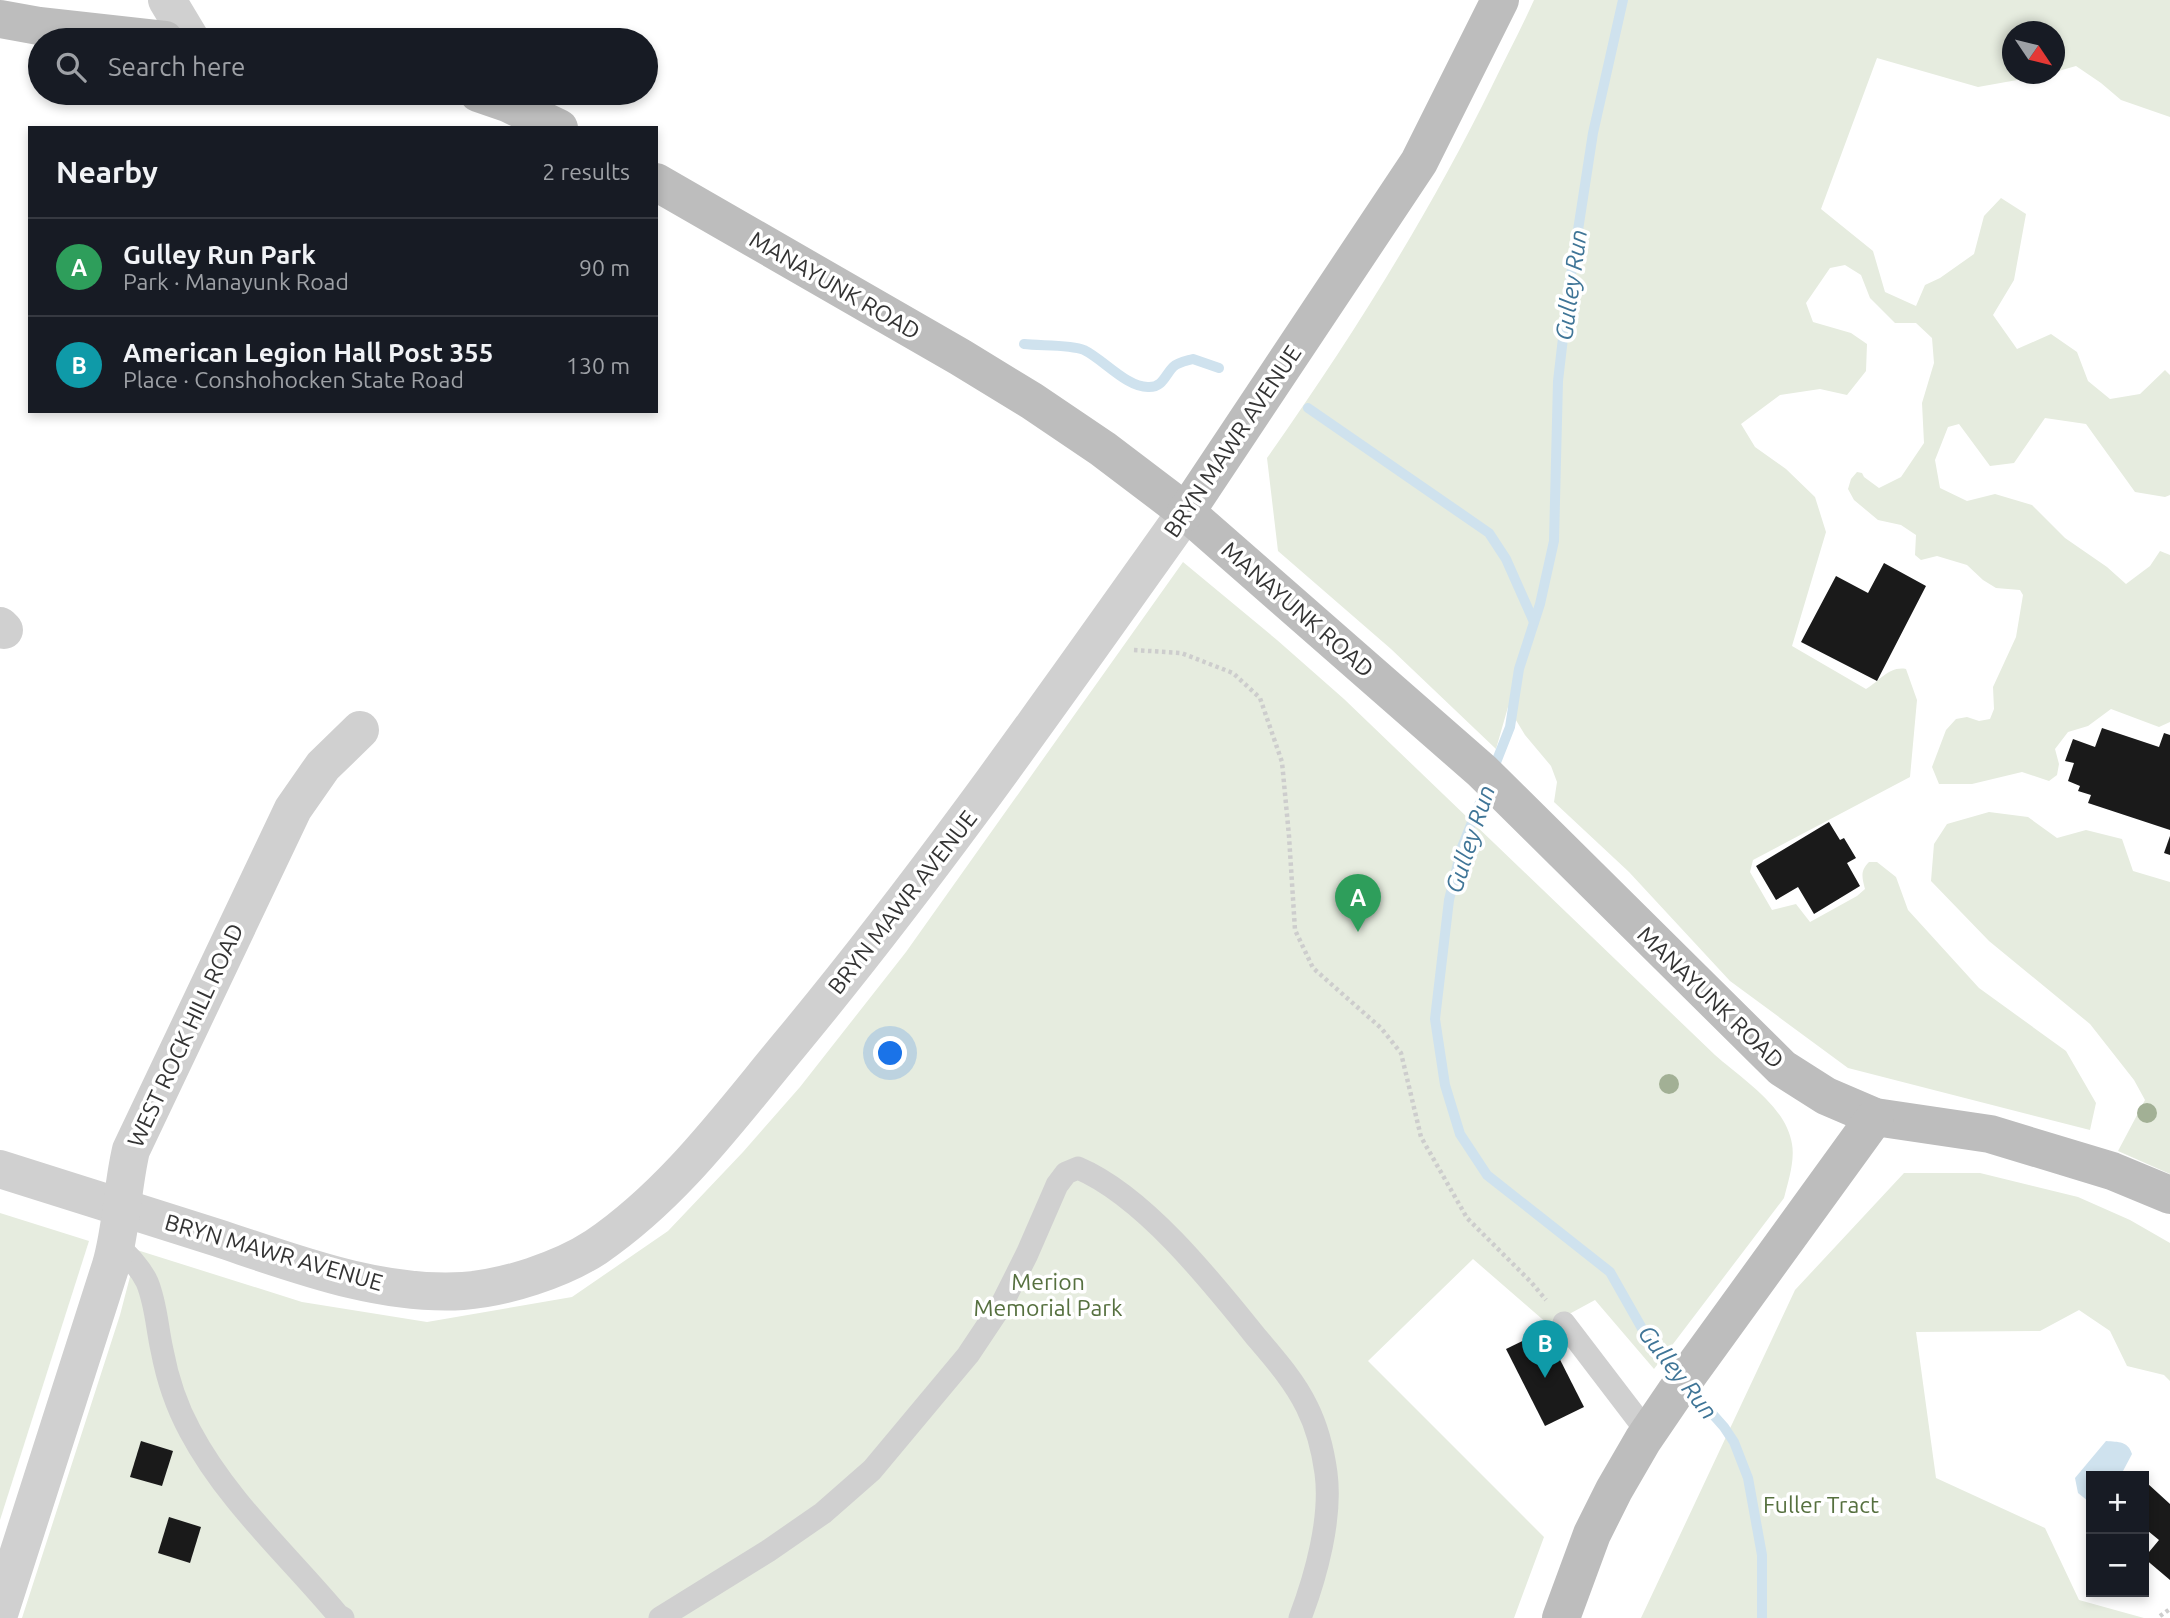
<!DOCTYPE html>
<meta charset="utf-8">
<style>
:root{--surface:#171b24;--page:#242831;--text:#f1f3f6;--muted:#9ea1a6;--line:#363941;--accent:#2563eb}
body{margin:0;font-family:Ubuntu,sans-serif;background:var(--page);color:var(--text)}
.controls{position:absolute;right:21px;bottom:21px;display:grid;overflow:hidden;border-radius:0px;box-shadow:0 4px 10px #0003}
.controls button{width:63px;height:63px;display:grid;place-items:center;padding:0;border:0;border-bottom:2px solid var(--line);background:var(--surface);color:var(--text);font:35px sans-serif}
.compass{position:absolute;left:2002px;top:21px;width:63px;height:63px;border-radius:50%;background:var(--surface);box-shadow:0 4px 10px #0003;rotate:125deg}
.you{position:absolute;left:891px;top:1054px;width:24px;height:24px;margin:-18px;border:5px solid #fff;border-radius:50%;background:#1a73e8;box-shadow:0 0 0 10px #1a73e833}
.badge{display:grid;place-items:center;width:46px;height:46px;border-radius:50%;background:var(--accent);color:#fff;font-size:23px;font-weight:700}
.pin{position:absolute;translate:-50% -58px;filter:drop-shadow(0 2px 4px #0008)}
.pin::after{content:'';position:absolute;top:37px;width:24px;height:21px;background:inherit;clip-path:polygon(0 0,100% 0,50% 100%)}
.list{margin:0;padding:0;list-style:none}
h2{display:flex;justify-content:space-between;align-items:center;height:91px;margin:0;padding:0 28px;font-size:30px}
h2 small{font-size:23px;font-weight:400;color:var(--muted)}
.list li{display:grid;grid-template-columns:46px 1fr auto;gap:21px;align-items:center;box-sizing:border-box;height:98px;padding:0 28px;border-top:2px solid var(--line)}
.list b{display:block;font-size:26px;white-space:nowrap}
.list p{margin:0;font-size:23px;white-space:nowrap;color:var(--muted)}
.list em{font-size:23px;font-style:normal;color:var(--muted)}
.icon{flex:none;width:38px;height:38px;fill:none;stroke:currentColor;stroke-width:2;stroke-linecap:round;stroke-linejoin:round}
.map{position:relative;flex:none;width:2170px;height:1618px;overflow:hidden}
.search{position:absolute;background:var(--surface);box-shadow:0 4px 10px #0003;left:28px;top:28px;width:630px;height:77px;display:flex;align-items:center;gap:18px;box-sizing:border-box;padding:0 24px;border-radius:38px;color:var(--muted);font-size:26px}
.panel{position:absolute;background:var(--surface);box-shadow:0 4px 10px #0003;left:28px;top:126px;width:630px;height:287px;border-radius:0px}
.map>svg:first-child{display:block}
</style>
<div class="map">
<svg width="2170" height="1618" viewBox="0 0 2170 1618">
<rect width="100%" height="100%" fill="#fff"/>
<g fill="#e6ecdf">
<path d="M1534,0H2170V117L2121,100L2101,83L2076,66L2055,72L2054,32H2012V74H2050L1978,87L1877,58L1821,209L1873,251L1885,292L1916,306L1925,285L1940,278L1974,254L1984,216L2001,198L2026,214L2014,280L1993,315L2017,349L2051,334L2077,352L2088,381L2110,399L2140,394L2165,370L2170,375V495L2165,497L2135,492L2086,424L2045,418L2014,463L1990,466L1959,424L1948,427L1935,460L1940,488L1967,501L1995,494L2032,505L2065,538L2107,567L2126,584L2150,566L2160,551L2170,555V722L2159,727L2111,709L2088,726L2068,732L2055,749L2059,764L2057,775L2049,781L2022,772L1972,784H1939L1932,767L1946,730L1956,719L1967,717L1979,721L1990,719L1994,709L1993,687L2016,637L2023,595L2020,590L1996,588L1983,580L1967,565L1937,556L1921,560L1915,555L1916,535L1901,525L1878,520L1854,500L1848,489L1851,479L1857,472L1862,473L1864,477L1879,488L1901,477L1924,443L1922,403L1934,363L1932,338L1916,323H1895L1870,298L1861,275L1845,265L1830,268L1806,303L1813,322L1851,333L1867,344L1866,371L1847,395L1820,389L1780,395L1741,424L1755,447L1786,469L1815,497L1826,532L1792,646L1866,689C1880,681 1889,666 1906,669L1917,700L1910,777L1753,860L1750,872L1772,910L1796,904L1810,922L1857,896L1865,889C1862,877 1860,871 1869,862H1877L1896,877L1908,910L1979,988L2066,1051L2096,1103L2090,1130L1848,1068L1730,981L1629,872L1554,802L1557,782L1551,766L1525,735L1508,707L1496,749L1391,649L1278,551L1267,458C1351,339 1428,216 1492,86C1506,57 1521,29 1534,0Z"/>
<path d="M1183,562L1277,640L1344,699L1715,1055C1742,1079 1786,1106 1792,1144C1795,1161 1788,1182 1784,1198L1654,1369L1595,1300L1549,1325L1473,1259L1368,1361L1544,1537L1514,1618H22L120,1315L137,1250L302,1302L427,1322L572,1297L668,1231L743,1152L800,1087L906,952Z"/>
<polygon points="1989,812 2028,817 2057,838 2086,830 2122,839 2133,871 2170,882 2170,1174 2118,1151 2145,1100 2134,1080 2090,1024 1989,941 1931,881 1934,844 1947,824"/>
<polygon points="1904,1173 1980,1173 2078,1197 2130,1220 2170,1243 2170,1381 2164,1375 2127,1366 2110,1331 2079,1310 2040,1331 1916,1332 1936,1478 2045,1528 2079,1600 2144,1618 1641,1618 1795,1290"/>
<polygon points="0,1213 89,1241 0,1520"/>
</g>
<path fill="#cfe2ee" d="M2106,1441C2119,1442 2128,1441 2132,1454L2123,1471L2129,1476H2091V1500L2088,1501L2078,1493L2075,1478Z"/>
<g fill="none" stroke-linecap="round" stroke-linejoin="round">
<g stroke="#cfe2ee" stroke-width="10">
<path d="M1024,344C1040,346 1070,344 1084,350C1103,359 1127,388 1149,387C1163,387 1165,375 1173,367C1178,362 1186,361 1193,359L1219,368"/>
<polyline points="1308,408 1489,533 1506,559 1534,622"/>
<polyline points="1493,770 1510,727 1519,669 1540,604 1554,541 1558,381 1568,295 1593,133 1623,0"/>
<polyline points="1487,785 1462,847 1449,900 1435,1019 1445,1085 1460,1134 1487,1175 1610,1272 1652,1346 1724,1427 1734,1442 1748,1478 1762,1555 1762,1618"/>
</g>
</g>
<g fill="#1a1a1a">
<polygon points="1884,563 1926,586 1877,681 1801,642 1836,576 1868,593"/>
<polygon points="2102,728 2159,747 2164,733 2170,735 2170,830 2088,803 2091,795 2078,791 2080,786 2068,781 2074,763 2065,761 2073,739 2095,747"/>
<polygon points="1829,822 1840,840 1844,838 1856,858 1847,863 1860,886 1814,914 1798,887 1776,900 1756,866"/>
<polygon points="2170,836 2170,855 2164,853"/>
<polygon points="1545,1330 1584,1407 1545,1426 1506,1349"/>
<polygon points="141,1441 173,1451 162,1486 130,1477"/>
<polygon points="2147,1483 2170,1504 2170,1580 2144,1558 2159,1540 2148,1531 2144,1535 2144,1487"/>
<polygon points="169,1517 201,1527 190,1563 158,1553"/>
</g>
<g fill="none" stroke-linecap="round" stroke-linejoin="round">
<g stroke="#cdcdcd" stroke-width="4.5" stroke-dasharray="3.5 3.5" stroke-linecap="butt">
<polyline points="1134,650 1181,653 1233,673 1260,698 1282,762 1289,836 1295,930 1313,968 1381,1028 1401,1053 1421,1137 1467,1218 1531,1282 1546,1300"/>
<polyline points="2160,1616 2170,1609"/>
</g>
<g stroke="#d0d0d0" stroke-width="23">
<path d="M117,1245C128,1256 140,1267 147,1282C156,1303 157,1328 162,1350C167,1377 177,1407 190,1431C227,1501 288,1555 338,1615L343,1618"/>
<polyline points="1564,1323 1648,1433"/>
<path d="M660,1618L768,1551L823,1513L872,1470L968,1355L1002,1304L1027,1254L1057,1185L1066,1173L1078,1168C1144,1196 1212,1282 1257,1338C1275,1359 1295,1382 1307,1407C1317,1427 1323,1451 1326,1473C1332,1518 1316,1576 1300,1618"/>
</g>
<g stroke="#d0d0d0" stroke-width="38">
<polyline points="167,0 191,40"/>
<polyline points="0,626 4,630"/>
<path d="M0,1169C73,1192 145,1215 218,1238C296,1264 379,1296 463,1291C505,1288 561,1270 596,1247C675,1193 731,1115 791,1043C932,873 1058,692 1186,512"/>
<path d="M0,1611L111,1265C122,1227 122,1188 131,1150L293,809L323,766L360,730"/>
</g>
<g stroke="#bdbdbd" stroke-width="38">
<polyline points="0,19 39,26 165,40"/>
<polyline points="478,93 507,103 559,128"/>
<polyline points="656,182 960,357 1032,401 1103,449 1186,512 1482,771 1782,1068 1826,1096 1875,1117 1990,1134 2112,1171 2170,1195"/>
<polyline points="1186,512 1419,162 1500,0"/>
<polyline points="1561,1618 1592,1534 1614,1490 1643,1440 1675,1393 1875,1117"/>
</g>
</g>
<g fill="#a2b095">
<circle cx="1669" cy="1084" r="10"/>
<circle cx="2147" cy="1113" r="10"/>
</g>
<g text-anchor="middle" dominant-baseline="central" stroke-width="7" stroke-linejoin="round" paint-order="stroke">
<g font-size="23" fill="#333" stroke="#fff">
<text transform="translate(835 285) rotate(30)">MANAYUNK ROAD</text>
<text transform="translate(1232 441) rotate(-56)">BRYN MAWR AVENUE</text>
<text transform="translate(1298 609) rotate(41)">MANAYUNK ROAD</text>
<text transform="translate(902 902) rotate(-52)">BRYN MAWR AVENUE</text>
<text transform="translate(1711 997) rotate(44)">MANAYUNK ROAD</text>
<text transform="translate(185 1035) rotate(-65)">WEST ROCK HILL ROAD</text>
<text transform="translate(274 1252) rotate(16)">BRYN MAWR AVENUE</text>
</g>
<g font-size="23" fill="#56703f" stroke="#fff">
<text x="1048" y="1281">Merion<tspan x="1048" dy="26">Memorial Park</tspan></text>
<text x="1821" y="1504">Fuller Tract</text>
</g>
<g font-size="24" font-style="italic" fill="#3f7597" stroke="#fff">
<text transform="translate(1571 285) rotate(-82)">Gulley Run</text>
<text transform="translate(1470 839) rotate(-72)">Gulley Run</text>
<text transform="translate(1678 1372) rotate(52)">Gulley Run</text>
</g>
</g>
</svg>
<div class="controls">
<button>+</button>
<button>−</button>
</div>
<svg class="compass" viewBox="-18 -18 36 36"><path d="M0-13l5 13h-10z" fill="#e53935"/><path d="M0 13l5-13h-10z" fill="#9ea1a6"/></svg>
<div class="you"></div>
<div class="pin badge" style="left:1358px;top:932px;background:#2e9e5b">A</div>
<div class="pin badge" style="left:1545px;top:1378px;background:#0f9aa8">B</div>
<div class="search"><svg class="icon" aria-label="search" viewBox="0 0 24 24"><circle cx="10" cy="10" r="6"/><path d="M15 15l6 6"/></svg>Search here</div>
<section class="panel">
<h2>Nearby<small>2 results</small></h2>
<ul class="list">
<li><span class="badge" style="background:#2e9e5b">A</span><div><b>Gulley Run Park</b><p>Park · Manayunk Road</p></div><em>90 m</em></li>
<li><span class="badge" style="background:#0f9aa8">B</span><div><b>American Legion Hall Post 355</b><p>Place · Conshohocken State Road</p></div><em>130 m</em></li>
</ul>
</section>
</div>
